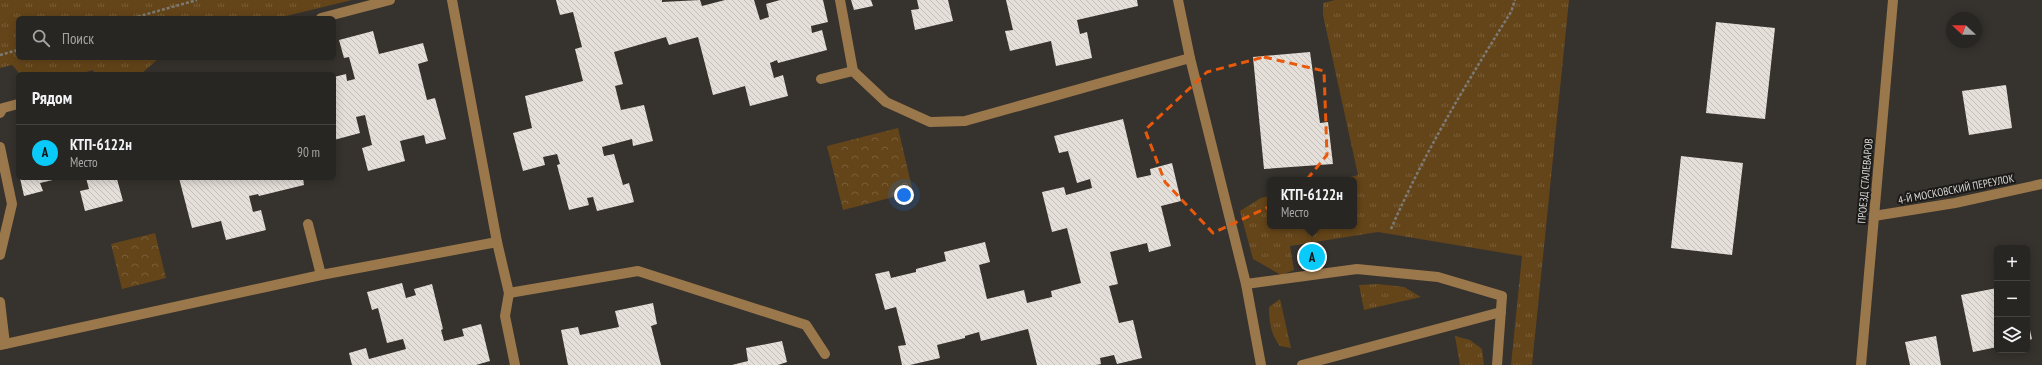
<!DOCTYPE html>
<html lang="ru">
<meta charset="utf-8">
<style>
:root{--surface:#282622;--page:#34322f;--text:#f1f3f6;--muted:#a5a5a5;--line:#444340;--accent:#0acafa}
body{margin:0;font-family:"PT Sans Narrow",sans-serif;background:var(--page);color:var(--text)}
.controls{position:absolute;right:12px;bottom:12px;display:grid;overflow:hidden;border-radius:6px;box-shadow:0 2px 10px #0003}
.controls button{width:36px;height:36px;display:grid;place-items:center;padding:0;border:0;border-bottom:1px solid var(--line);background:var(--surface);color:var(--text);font:20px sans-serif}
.compass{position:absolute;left:1946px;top:12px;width:36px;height:36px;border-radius:50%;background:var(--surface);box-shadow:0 2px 10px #0003;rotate:292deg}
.you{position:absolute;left:904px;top:195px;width:14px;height:14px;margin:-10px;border:3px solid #fff;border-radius:50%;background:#1a73e8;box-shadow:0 0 0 6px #1a73e833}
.badge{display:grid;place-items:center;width:26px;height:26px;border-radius:50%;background:var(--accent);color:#111;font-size:13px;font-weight:700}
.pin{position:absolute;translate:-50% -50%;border:2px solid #fff;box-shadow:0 1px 4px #0006}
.popup{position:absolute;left:1267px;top:177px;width:90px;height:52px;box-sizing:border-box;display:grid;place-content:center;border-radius:6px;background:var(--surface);filter:drop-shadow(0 1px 3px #0005);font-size:13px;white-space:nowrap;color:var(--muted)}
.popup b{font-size:15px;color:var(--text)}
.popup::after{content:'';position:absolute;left:50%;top:100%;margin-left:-8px;border:8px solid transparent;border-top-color:var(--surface)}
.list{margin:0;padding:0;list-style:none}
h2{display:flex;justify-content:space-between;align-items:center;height:52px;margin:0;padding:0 16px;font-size:17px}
h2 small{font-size:13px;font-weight:400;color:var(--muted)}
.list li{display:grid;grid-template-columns:26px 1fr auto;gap:12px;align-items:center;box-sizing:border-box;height:56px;padding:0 16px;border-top:1px solid var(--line)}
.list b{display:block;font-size:15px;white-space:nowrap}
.list p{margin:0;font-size:13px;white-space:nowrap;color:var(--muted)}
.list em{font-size:13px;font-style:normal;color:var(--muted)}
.icon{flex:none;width:22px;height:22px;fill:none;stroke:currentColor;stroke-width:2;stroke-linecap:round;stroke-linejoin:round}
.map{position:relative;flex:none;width:2042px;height:365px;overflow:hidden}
.search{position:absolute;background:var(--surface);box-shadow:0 2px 10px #0003;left:16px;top:16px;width:320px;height:44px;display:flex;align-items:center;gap:10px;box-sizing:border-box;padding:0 14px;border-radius:6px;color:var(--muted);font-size:15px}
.panel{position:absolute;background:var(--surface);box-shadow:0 2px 10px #0003;left:16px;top:72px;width:320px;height:108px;border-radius:6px}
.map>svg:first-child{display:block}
</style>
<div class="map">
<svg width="2042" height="365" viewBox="0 0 2042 365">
<defs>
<pattern id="grass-tufts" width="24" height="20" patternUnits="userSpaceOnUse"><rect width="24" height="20" fill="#644519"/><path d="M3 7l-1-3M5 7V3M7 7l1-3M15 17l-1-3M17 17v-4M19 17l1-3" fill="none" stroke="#795f39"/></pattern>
<pattern id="park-crowns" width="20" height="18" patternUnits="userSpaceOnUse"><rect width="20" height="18" fill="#644519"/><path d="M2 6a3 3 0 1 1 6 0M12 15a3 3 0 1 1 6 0" fill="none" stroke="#795f39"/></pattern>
<pattern id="building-back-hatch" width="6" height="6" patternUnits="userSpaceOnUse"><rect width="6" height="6" fill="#e5dfd9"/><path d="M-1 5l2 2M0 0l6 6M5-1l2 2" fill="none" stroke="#c4bfba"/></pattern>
</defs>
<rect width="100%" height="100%" fill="#36322d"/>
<g fill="url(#grass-tufts)">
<polygon points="0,0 352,0 278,18 18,18 18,58 159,58 141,74 94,74 93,70 79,74 20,74 12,65 0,68"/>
<polygon points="1335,0 1569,0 1532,365 1511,365 1522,256 1378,232 1290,246 1294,270 1281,275 1253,259 1240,211 1261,198 1270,196 1270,226 1354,226 1354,180 1338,180 1358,175 1323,15 1323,3"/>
<polygon points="1378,284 1404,287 1421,297 1364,310 1359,285"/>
<path d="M1280,299L1291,348L1280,346C1271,335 1269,322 1269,307Z"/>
<polygon points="1455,336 1470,340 1482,349 1484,365 1460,365"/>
</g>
<g fill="url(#park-crowns)">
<polygon points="898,128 913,192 843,210 827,146"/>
<polygon points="155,233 166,278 122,289 111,244"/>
</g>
<g fill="url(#building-back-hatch)">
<polygon points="556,0 662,0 662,2 700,0 702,6 725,0 754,0 760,20 769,17 766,4 780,0 823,0 828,22 811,26 812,33 822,30 827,50 778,63 777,60 770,63 774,78 783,75 788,96 750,106 745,86 713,95 698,37 669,45 666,37 614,52 623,84 615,86 621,110 644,105 653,141 633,146 632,139 602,147 604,156 614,154 623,185 629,183 634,202 597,211 593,197 587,198 589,205 569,210 557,165 560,164 557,154 543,157 545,165 523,171 513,133 532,128 525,96 583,81 575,49 582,47 573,12 560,15"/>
<polygon points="851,0 871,0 873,6 854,10"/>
<polygon points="917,0 948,0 953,21 915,30 911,10 919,9"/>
<polygon points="1006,0 1137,0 1138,6 1077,20 1080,34 1087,32 1092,58 1056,66 1051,41 1010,51 1005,31 1013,30"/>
<polygon points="1716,22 1775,28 1765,119 1706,113"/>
<polygon points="373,31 379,54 423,43 428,61 418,64 427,100 435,98 446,139 426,144 424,135 400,141 405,161 368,171 362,148 372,145 365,115 356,117 360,133 334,140 334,77 346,74 347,81 355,79 349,57 344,58 339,40"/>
<polygon points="1310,52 1320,123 1328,122 1333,164 1264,169 1253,57"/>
<polygon points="2006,85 2012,128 1969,135 1962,91"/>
<polygon points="1123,119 1137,178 1151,175 1150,169 1172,163 1181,201 1161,206 1171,246 1149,252 1147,243 1110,252 1118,284 1109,286 1119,323 1133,320 1142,358 1117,364 1114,355 1100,358 1101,364 1096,365 1037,365 1028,329 981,341 979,332 965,336 965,338 937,345 940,358 910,365 902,365 898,346 906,345 896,307 885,310 875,274 889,271 891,278 916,272 916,269 946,261 944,252 985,242 990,262 979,265 987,299 1024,290 1027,303 1052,297 1051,291 1081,283 1067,228 1052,232 1042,192 1064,187 1066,195 1092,188 1090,179 1077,183 1068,151 1059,153 1054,136"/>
<polygon points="1681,156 1743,163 1732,255 1671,248"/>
<polygon points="20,178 57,178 57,179 40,183 43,191 24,196"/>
<polygon points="86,178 121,178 117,179 123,201 85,211 80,191 89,189"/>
<polygon points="179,178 303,178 304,185 259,196 258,194 249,196 253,212 261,210 266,230 226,240 221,221 192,228"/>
<polygon points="1321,246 1325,264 1302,269 1298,251"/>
<polygon points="402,283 406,298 416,295 414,289 432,284 443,329 441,330 444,341 464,336 462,329 481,324 490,361 476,365 352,365 349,353 366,348 369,359 406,349 403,339 387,343 378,308 372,310 367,292"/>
<polygon points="1997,288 1997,347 1973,352 1961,295"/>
<polygon points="653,303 657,324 651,326 661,365 568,365 561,330 578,327 580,335 619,327 615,311"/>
<polygon points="2027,317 2032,339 2027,341"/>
<polygon points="1936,336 1941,365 1910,365 1905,342"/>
<polygon points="782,341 787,362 778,365 732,365 748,361 746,348"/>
</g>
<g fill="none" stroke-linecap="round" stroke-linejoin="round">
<g stroke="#7d7a75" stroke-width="2.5" stroke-dasharray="3 2" stroke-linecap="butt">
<polyline points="133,18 197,0"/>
<polyline points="0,55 18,50"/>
<path d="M1391,229C1424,153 1467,82 1511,12L1515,0"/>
</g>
<g stroke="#9b784b" stroke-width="10">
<polyline points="452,0 497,242"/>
<polyline points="840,0 853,71"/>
<polyline points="1178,0 1190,58 1246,284 1261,365"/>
<polyline points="321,18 390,0"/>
<polyline points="821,79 853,71 886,102 930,122 965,121 1190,58"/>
<polyline points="0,113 3,108 18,104"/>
<polyline points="0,147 12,204 0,255"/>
<polyline points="1874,216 1955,203 2042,184"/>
<polyline points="308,224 321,275"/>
<polyline points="1246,284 1357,269 1438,277 1502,296 1497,365"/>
<polyline points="509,293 505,316 515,365"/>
<polyline points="0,302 5,344"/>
<polyline points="0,345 321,275 497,242 509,293 638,271 806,325 825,354"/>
<polyline points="1302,365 1501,312"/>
<polyline points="1861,365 1893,0"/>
</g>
</g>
<path fill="none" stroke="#e8590c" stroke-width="3" stroke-dasharray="8 5" stroke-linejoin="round" d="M1264,57L1324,71L1327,155L1294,195L1213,233L1165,182L1145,130L1207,72Z"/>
<g text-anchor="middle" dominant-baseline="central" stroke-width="4" stroke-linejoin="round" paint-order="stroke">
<g font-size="11" fill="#d6d4d1" stroke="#1c1a18">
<text transform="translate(1865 181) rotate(-85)">ПРОЕЗД СТАЛЕВАРОВ</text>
<text transform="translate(1956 189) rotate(-11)">4-Й МОСКОВСКИЙ ПЕРЕУЛОК</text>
</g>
</g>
</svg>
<div class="controls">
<button>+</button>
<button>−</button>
<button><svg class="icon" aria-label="layers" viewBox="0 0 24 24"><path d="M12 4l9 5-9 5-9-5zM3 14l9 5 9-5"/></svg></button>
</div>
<svg class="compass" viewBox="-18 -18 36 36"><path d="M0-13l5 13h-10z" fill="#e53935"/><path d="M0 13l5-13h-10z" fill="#a5a5a5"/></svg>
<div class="you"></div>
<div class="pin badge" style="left:1312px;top:257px">A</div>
<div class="popup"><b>КТП-6122н</b>Место</div>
<div class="search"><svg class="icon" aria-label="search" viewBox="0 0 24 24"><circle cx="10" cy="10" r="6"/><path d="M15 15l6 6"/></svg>Поиск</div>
<section class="panel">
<h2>Рядом<small></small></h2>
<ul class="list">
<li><span class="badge">A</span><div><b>КТП-6122н</b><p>Место</p></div><em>90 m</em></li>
</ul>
</section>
</div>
